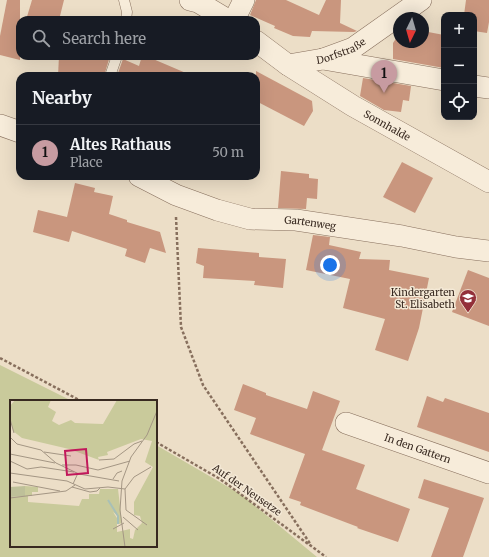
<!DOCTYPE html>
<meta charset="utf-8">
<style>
:root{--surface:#171b24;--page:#20242c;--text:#f1f3f6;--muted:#9ea1a6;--line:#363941;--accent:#c79ba1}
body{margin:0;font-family:Merriweather,serif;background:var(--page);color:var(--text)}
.controls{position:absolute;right:12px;top:12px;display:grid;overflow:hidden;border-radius:8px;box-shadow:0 4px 16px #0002}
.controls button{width:36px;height:36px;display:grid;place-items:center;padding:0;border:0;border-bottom:1px solid var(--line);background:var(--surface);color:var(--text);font:20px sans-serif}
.compass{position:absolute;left:393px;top:12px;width:36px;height:36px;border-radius:50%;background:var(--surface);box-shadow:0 4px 16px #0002;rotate:185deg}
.you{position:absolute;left:330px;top:265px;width:14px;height:14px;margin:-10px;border:3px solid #fff;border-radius:50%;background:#1a73e8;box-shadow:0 0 0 6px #1a73e833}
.badge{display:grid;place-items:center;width:26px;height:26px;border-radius:50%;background:var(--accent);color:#111;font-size:13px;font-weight:700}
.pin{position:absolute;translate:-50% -33px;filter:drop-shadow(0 1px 2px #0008)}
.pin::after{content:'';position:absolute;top:21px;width:14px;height:12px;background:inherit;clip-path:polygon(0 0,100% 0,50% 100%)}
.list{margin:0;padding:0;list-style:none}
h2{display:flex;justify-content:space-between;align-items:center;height:52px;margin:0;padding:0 16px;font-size:17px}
h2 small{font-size:13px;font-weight:400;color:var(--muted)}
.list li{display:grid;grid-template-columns:26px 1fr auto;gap:12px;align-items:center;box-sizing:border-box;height:56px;padding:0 16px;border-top:1px solid var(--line)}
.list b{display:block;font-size:15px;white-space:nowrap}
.list p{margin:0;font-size:13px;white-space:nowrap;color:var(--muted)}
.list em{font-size:13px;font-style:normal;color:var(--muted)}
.icon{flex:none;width:22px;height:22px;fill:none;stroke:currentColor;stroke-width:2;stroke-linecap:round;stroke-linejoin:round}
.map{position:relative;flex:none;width:489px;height:557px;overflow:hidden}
.search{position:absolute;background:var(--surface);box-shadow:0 4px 16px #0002;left:16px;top:16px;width:244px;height:44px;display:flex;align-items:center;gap:10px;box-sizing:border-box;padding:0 14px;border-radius:12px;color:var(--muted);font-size:15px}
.panel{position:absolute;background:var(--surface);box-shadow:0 4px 16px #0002;left:16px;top:72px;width:244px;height:108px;border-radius:12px}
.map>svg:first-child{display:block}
</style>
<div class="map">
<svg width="489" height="557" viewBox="0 0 489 557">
<rect width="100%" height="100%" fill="#ecdec7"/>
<polygon fill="#c9ca9b" points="0,365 72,401 11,401 11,546 156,546 156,445 242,495 317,557 0,557"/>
<g fill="#c9967e">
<polygon points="7,0 20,0 20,60 0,55 0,36"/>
<polygon points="32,0 64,0 59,20 26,20"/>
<polygon points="256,0 286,0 319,15 326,0 341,0 340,23 357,31 354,32 312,31 310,37 293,36 274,28 275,26 250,15"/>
<polygon points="466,0 489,0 489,22 487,33 474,31 474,15 464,15"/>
<polygon points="423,31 444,35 444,68 393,59 393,43 399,34 399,42 423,42"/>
<polygon points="59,56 110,56 104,76 58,76"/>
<polygon points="142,56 146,56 193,76 117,76 123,59 139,66"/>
<polygon points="256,71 312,101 313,111 304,126 256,101"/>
<polygon points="363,78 411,86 409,101 403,100 401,112 384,110 360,96"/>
<polygon points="402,162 433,178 415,213 383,197"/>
<polygon points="281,171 309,174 309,178 318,179 317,199 307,198 306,209 278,208"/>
<polygon points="75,183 95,188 94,192 113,196 109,214 127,220 127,222 160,232 166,253 150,248 145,263 125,256 127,249 72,231 69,242 33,232 38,210 67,217"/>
<polygon points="313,235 330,237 329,245 361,252 359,259 390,260 389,270 429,278 419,328 408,361 375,350 385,319 343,308 350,279 306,270"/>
<polygon points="198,248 259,253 259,257 286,259 283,288 254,285 255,281 203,278 204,266 196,263"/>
<polygon points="468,270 489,278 489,326 452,312"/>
<polygon points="243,384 266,393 266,395 307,409 313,391 340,401 322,450 365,465 356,489 410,509 398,542 357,528 358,527 300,505 301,502 289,498 305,454 250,434 256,418 234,410"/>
<polygon points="427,396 443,402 445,398 489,413 489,452 417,427"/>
<polygon points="424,479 484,498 463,557 431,557 449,508 418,498"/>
</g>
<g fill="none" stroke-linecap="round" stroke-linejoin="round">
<defs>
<g id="service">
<polyline points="124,0 127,12 126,20"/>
<polyline points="110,76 117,56"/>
</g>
<g id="minor">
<polyline points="190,0 198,2 228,20"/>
<polyline points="234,20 244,0"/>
<path id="s1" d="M256,41L288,65L353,106L489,182"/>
<polyline points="323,59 444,80"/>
<path id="s2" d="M288,65L323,59L353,48L421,0"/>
<polyline points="474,86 489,88"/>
<polyline points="0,125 20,132"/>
<path id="s3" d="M139,176L176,195L217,210L250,219L296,220L402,236L456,247L489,251"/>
<path id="s4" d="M346,423L489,473"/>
</g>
</defs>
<use href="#service" stroke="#876f5d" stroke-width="11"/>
<use href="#minor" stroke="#876f5d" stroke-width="22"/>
<g stroke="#876f5d" stroke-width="2.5" stroke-dasharray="3 2" stroke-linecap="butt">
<polyline points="176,217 181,327 203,385 311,545"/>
<polyline points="0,358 81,401"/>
<polyline points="156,442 220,479 326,557"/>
</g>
<use href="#service" stroke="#f7ecda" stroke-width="10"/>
<use href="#minor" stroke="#f7ecda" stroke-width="21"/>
</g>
<defs>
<symbol id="school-pin" viewBox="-11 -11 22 30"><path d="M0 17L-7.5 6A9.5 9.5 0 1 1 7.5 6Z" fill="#93303a" stroke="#f4e9d6"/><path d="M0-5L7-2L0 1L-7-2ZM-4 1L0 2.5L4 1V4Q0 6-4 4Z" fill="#fff"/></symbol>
</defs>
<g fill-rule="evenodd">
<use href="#school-pin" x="458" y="288" width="20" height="27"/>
</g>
<g text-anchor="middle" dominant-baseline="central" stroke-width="3" stroke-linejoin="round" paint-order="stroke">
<g font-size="10" fill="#382920" stroke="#f4e9d6">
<text stroke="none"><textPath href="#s2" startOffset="55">Dorfstraße</textPath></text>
<text stroke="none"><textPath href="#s1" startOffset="156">Sonnhalde</textPath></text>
<text stroke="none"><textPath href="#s3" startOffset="180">Gartenweg</textPath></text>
<text stroke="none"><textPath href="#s4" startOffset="76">In den Gattern</textPath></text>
<text transform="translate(247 490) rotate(35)">Auf der Neusetze</text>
</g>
<g font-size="10" fill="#382920" stroke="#f4e9d6" text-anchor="end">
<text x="455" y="292">Kindergarten<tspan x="455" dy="12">St. Elisabeth</tspan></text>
</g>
</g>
<g transform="translate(10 400)">
<rect width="147" height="147" fill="#ecdec7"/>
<path d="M5,0H41L38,7L46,12L42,21L49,25L61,20L65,23L93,24L107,0H147V147H0V97L15,96V86L28,87V92H22V96H18V102L69,106L72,99H79V94H89L90,89H108L112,123L109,124L108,116L103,112L107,118V132L120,129V138L123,139L125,130L132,123L130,116L124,115V102L143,67L135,62L142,41L131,39L97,52L98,55L88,57L89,60L59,49L12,38L3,31L0,17V6Z" fill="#c9ca9b"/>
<path d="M15,86V96L0,97V87Z" fill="#bec099"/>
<path fill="none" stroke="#a8c0b7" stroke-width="2" d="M98,100L108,116V124"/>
<path fill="none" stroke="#a49684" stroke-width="1" d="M0,19L4,33M0,37L7,44L31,50L46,63L69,74L109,81M34,52L61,56M0,54L45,63M89,60L104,59L124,44L132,41M0,61L17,69L31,67L64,72M52,65H66L88,70L120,61M0,73L57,81L75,89L98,87L115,89M103,79L107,73L112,71M3,82L50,91M63,84L68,73M62,87L80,92L87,91L90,88M115,89L116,110L137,125M115,89L124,77L141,67M0,98L56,91L65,85M113,117L128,130M103,129L114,123M115,147L110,110L112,81L121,57L137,35L147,11"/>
<path fill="#c2185b" fill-opacity="0.15" stroke="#c2185b" stroke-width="2" d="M76,49L78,73L57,75L55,51Z"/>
<rect width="147" height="147" fill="none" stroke="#382920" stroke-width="2"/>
</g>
</svg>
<div class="controls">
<button>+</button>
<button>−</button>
<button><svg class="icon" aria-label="locate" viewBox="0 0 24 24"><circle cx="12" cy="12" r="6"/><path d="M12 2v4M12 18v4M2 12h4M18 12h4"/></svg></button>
</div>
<svg class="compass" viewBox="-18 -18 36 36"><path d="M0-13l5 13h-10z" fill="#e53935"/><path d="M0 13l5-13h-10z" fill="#9ea1a6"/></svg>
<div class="you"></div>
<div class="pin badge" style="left:384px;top:93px">1</div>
<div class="search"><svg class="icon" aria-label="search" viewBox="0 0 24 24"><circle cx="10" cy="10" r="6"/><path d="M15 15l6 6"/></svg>Search here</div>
<section class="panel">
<h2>Nearby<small></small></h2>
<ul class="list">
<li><span class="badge">1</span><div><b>Altes Rathaus</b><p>Place</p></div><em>50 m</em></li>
</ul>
</section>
</div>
